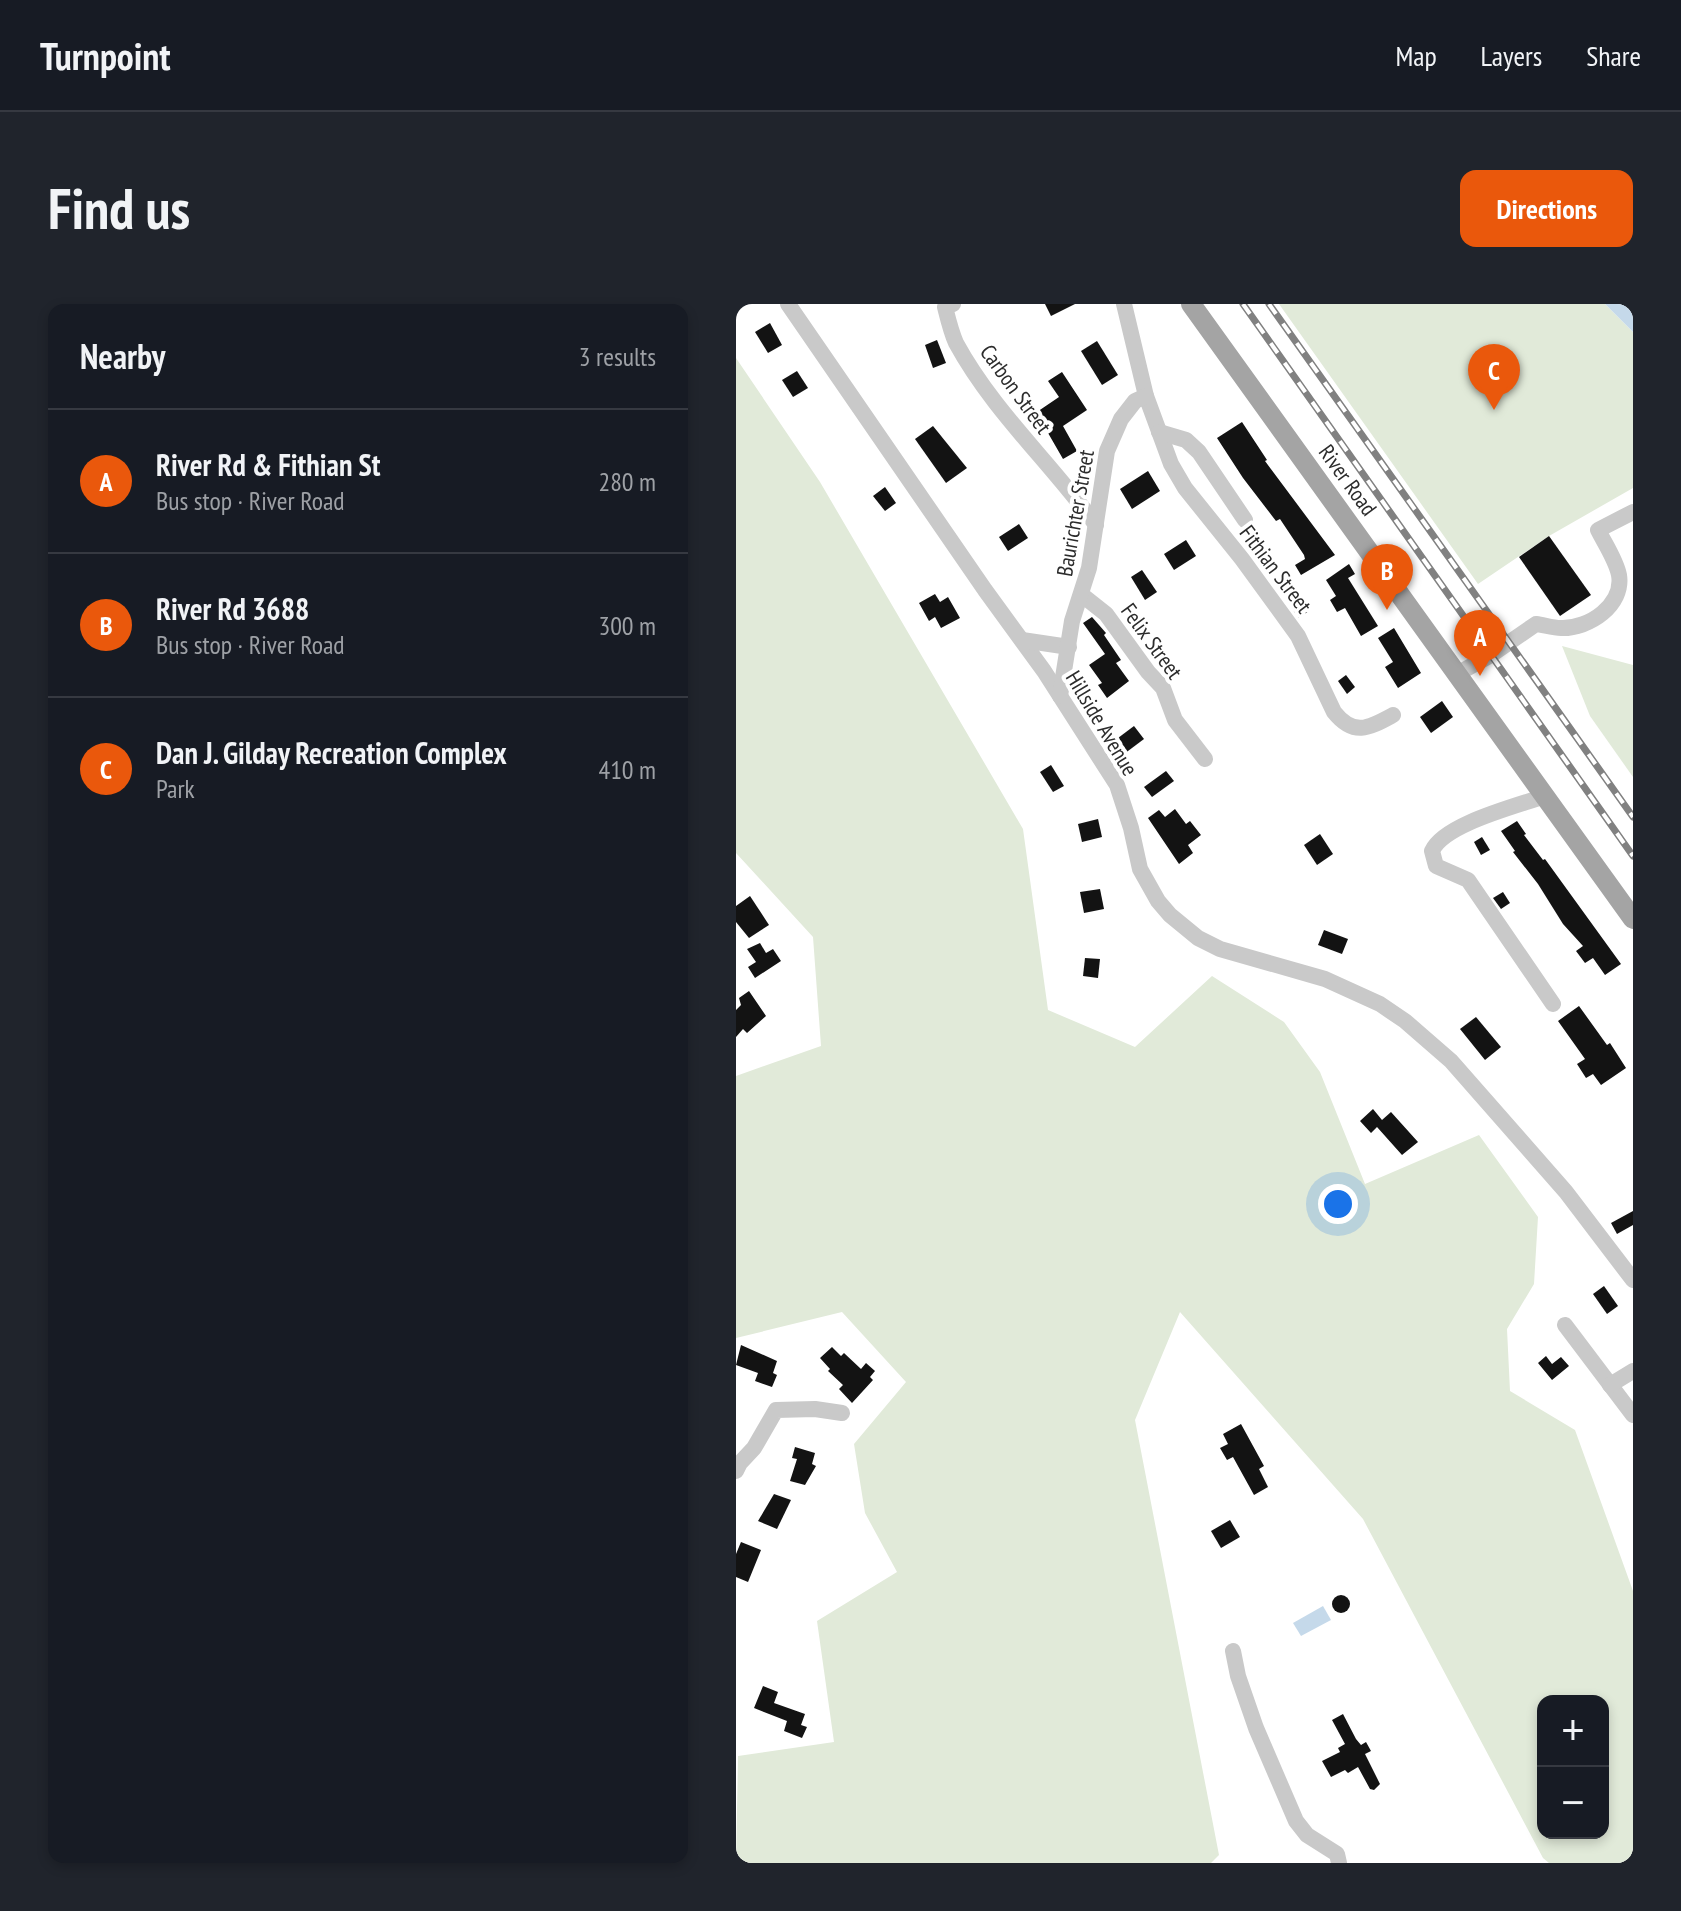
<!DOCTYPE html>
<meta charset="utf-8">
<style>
:root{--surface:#171b24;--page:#20242c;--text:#f1f3f6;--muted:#9ea1a6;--line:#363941;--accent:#ea580c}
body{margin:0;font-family:"PT Sans Narrow",sans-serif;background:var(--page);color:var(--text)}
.controls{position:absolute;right:24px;bottom:24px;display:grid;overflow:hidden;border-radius:16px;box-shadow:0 4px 12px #0003}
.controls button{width:72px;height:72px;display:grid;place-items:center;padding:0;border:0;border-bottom:2px solid var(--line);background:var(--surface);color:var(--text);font:40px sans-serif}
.you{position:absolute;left:602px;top:900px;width:28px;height:28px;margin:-20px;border:6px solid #fff;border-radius:50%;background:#1a73e8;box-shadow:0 0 0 12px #1a73e833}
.badge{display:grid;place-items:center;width:52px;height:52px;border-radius:50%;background:var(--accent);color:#fff;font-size:26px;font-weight:700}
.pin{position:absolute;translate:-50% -66px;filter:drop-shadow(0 2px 4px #0008)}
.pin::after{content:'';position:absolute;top:42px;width:28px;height:24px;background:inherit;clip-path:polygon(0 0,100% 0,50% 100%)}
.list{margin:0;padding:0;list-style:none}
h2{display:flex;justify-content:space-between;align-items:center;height:104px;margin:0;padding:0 32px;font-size:34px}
h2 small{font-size:26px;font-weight:400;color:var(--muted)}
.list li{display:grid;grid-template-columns:52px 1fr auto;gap:24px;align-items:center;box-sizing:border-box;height:144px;padding:0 32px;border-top:2px solid var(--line)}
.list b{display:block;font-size:30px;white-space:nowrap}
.list p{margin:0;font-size:26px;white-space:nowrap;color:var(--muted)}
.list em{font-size:26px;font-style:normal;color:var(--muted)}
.map{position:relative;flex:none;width:897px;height:1559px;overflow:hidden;border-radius:16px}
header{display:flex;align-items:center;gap:48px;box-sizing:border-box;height:112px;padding:0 40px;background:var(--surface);border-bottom:2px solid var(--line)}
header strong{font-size:38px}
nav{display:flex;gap:44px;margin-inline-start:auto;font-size:28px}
.intro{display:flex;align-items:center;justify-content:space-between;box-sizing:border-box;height:192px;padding:0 48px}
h1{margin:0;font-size:56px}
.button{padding:20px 36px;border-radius:16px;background:var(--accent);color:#fff;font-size:28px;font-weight:700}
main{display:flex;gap:48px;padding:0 48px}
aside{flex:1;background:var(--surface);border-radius:16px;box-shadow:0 4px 12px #0003}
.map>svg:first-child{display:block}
</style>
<header>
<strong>Turnpoint</strong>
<nav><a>Map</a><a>Layers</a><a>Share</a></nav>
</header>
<div class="intro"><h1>Find us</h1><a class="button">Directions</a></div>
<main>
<aside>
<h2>Nearby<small>3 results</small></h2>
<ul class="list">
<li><span class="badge">A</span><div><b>River Rd &amp; Fithian St</b><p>Bus stop · River Road</p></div><em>280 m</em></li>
<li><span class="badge">B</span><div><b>River Rd 3688</b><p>Bus stop · River Road</p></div><em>300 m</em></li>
<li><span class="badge">C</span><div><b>Dan J. Gilday Recreation Complex</b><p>Park</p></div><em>410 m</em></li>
</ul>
</aside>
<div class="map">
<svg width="897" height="1559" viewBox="0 0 897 1559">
<rect width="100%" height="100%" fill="#fff"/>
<g fill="#e1ead9" fill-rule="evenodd">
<polygon points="543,0 869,0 897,28 897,184 813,232 742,280"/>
<path d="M0,54L84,178L287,525L312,706L399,743L476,672L548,718L584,768L629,880L743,831L802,913L798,980L771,1025L774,1087L839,1126L897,1287V1559H813L807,1554L627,1215L444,1008L399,1116L483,1551L475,1559H0L2,1452L98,1438L81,1317L161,1268L129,1209L118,1140L170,1078L106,1008L0,1034V772L85,742L77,633L0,549ZM807,1397H867V1529H807Z"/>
<polygon points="826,342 897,361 897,473 854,412"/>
</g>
<g fill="#c5d9ea">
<polygon points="869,0 897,0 897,28"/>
<polygon points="587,1302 595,1316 565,1332 557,1319"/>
</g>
<g fill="#131313">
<polygon points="309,0 339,0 315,12"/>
<polygon points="34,19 46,41 32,49 19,28"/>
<polygon points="201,36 210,59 197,64 189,41"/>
<polygon points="361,37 382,71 366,81 345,47"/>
<polygon points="61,67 72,84 57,93 46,76"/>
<polygon points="326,68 351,106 327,122 341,147 327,155 308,122 304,125 295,112 323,93 312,77"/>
<polygon points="506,118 531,156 529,157 599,251 565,271 559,261 569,255 568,251 544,215 540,217 507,174 481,134"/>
<polygon points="197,122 231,164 210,179 179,135"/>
<polygon points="412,167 424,187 396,205 384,185"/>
<polygon points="149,183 160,199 149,207 137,192"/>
<polygon points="283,220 292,234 272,247 263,233"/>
<polygon points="813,232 855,291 824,312 783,253"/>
<polygon points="450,236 460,252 438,266 428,250"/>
<polygon points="523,239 532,256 523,260 513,244"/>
<polygon points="613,260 619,270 612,274 642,322 625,332 609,304 601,308 594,296 600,292 590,276"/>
<polygon points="406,266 421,288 409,296 395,273"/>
<polygon points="199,290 204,298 212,293 224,314 205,324 199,313 193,317 183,299"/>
<polygon points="565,294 573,307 563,314 554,302"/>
<polygon points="356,313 370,329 368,331 385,356 380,359 393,377 371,394 362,381 366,379 353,361 369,350 347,319"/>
<polygon points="658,324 685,369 662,384 649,363 657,358 642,334"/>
<polygon points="610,371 619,383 611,390 602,377"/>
<polygon points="706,397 717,413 695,429 684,413"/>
<polygon points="398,422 408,435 388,450 378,437"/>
<polygon points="315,461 328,482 317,488 304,468"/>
<polygon points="430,467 438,477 416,493 408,483"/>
<polygon points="439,505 450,520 454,517 465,531 452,541 457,549 443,560 412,514 423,506 429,513"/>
<polygon points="362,515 366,533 346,538 342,520"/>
<polygon points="781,517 790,530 788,531 807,556 809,555 885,660 869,671 857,654 849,659 840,647 847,642 827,620 802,580 777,548 779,547 765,527"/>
<polygon points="584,530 597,550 581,561 568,541"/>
<polygon points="746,533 754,546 745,551 738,538"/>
<polygon points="364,585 368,605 348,609 344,588"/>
<polygon points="767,588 774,599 765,605 757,594"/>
<polygon points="14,592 33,621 13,634 0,618 0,602"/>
<polygon points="588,626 612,635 606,650 582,641"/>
<polygon points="24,639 30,649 37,645 45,657 19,674 12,663 20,658 11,645"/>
<polygon points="349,654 364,655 362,674 347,672"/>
<polygon points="13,687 30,712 11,729 7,725 0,733 0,706 5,701 3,694"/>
<polygon points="843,702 871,741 874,739 890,764 865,781 857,770 850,774 841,760 849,755 822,717"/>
<polygon points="740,713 765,743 749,756 724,725"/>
<polygon points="637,805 646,816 655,808 682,838 666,851 641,823 635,829 624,817"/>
<polygon points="897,907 897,921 881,930 875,919"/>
<polygon points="868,982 882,1002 871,1010 857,990"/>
<polygon points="5,1041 41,1057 37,1069 41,1071 36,1083 19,1077 22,1069 0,1061"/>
<polygon points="96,1043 105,1052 108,1049 125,1065 130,1059 139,1067 134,1073 137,1076 116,1099 103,1085 107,1081 92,1067 94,1065 84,1054"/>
<polygon points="810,1052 816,1060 825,1053 833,1062 816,1076 802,1059"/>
<polygon points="505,1120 528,1162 523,1165 532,1183 518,1191 497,1153 491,1156 484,1144 492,1140 487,1130"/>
<polygon points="59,1143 79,1149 76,1160 80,1162 69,1181 54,1177 61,1155 56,1154"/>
<polygon points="38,1190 55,1196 41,1225 22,1217"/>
<polygon points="494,1216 504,1233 485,1244 475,1227"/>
<polygon points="5,1238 25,1246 12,1278 0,1273 0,1250"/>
<circle cx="605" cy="1300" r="9"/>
<polygon points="27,1382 42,1388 38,1399 69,1410 65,1421 71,1423 66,1434 48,1427 51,1417 18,1404"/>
<polygon points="607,1410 620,1435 625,1441 630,1438 635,1447 629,1450 644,1480 638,1486 634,1485 622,1463 612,1469 609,1466 595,1473 586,1457 604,1448 602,1444 609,1440 596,1416"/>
</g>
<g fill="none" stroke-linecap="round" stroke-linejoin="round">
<g stroke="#c9c9c9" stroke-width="16">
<polyline points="52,0 249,286 308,367 381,481 395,524 404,565 422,597 434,611 462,634 484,645 589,675 644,700 669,717 715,757 830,888 897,976"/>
<path d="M217,0L209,3C212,15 215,28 220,39C257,107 315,159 360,221"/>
<path d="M388,0L410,92L435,160L449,184L506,255L562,332L598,408C618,433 633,424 657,411"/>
<polyline points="423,128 450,136 463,148 509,216"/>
<polyline points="346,291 370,310 412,368 427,384 439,416 469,455"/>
<polyline points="286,336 333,343"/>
<path d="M721,370L755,351L800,320C808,321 817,324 825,324C853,325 888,301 883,271C880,256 869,240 862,226L897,208"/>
<polyline points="324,392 336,317 353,264 371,147 385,115 399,97 410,92"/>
<path d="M809,492C781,502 708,520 696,547L700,562L732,576L817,700"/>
<polyline points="829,1021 897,1111"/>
<polyline points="874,1081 897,1067"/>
<polyline points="0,1167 4,1159 18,1144 40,1106 79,1105 106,1109"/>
<polyline points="497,1347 502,1372 520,1424 560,1517 571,1531 601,1550 603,1559"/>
</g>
<polyline stroke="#a4a4a4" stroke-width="20" points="455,0 897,615"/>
<defs>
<g id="rail">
<polyline points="507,0 897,552"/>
<polyline points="533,0 897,513"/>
</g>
</defs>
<use href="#rail" stroke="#818181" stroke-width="7"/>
<use href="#rail" stroke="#fff" stroke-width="4" stroke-dasharray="12" stroke-linecap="butt"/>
</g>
<g text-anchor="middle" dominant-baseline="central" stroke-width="8" stroke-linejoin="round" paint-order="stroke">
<g font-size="22" fill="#2c2c2c" stroke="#fff">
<text transform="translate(280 85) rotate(54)">Carbon Street</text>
<text transform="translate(612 176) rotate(54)">River Road</text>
<text transform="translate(339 209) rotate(-80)">Baurichter Street</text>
<text transform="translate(540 265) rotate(53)">Fithian Street</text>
<text transform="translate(416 337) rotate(54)">Felix Street</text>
<text transform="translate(366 419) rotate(59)">Hillside Avenue</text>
</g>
</g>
</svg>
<div class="controls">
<button>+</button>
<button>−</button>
</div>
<div class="you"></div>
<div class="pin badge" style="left:744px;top:372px">A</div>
<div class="pin badge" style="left:651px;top:306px">B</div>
<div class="pin badge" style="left:758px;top:106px">C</div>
</div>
</main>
